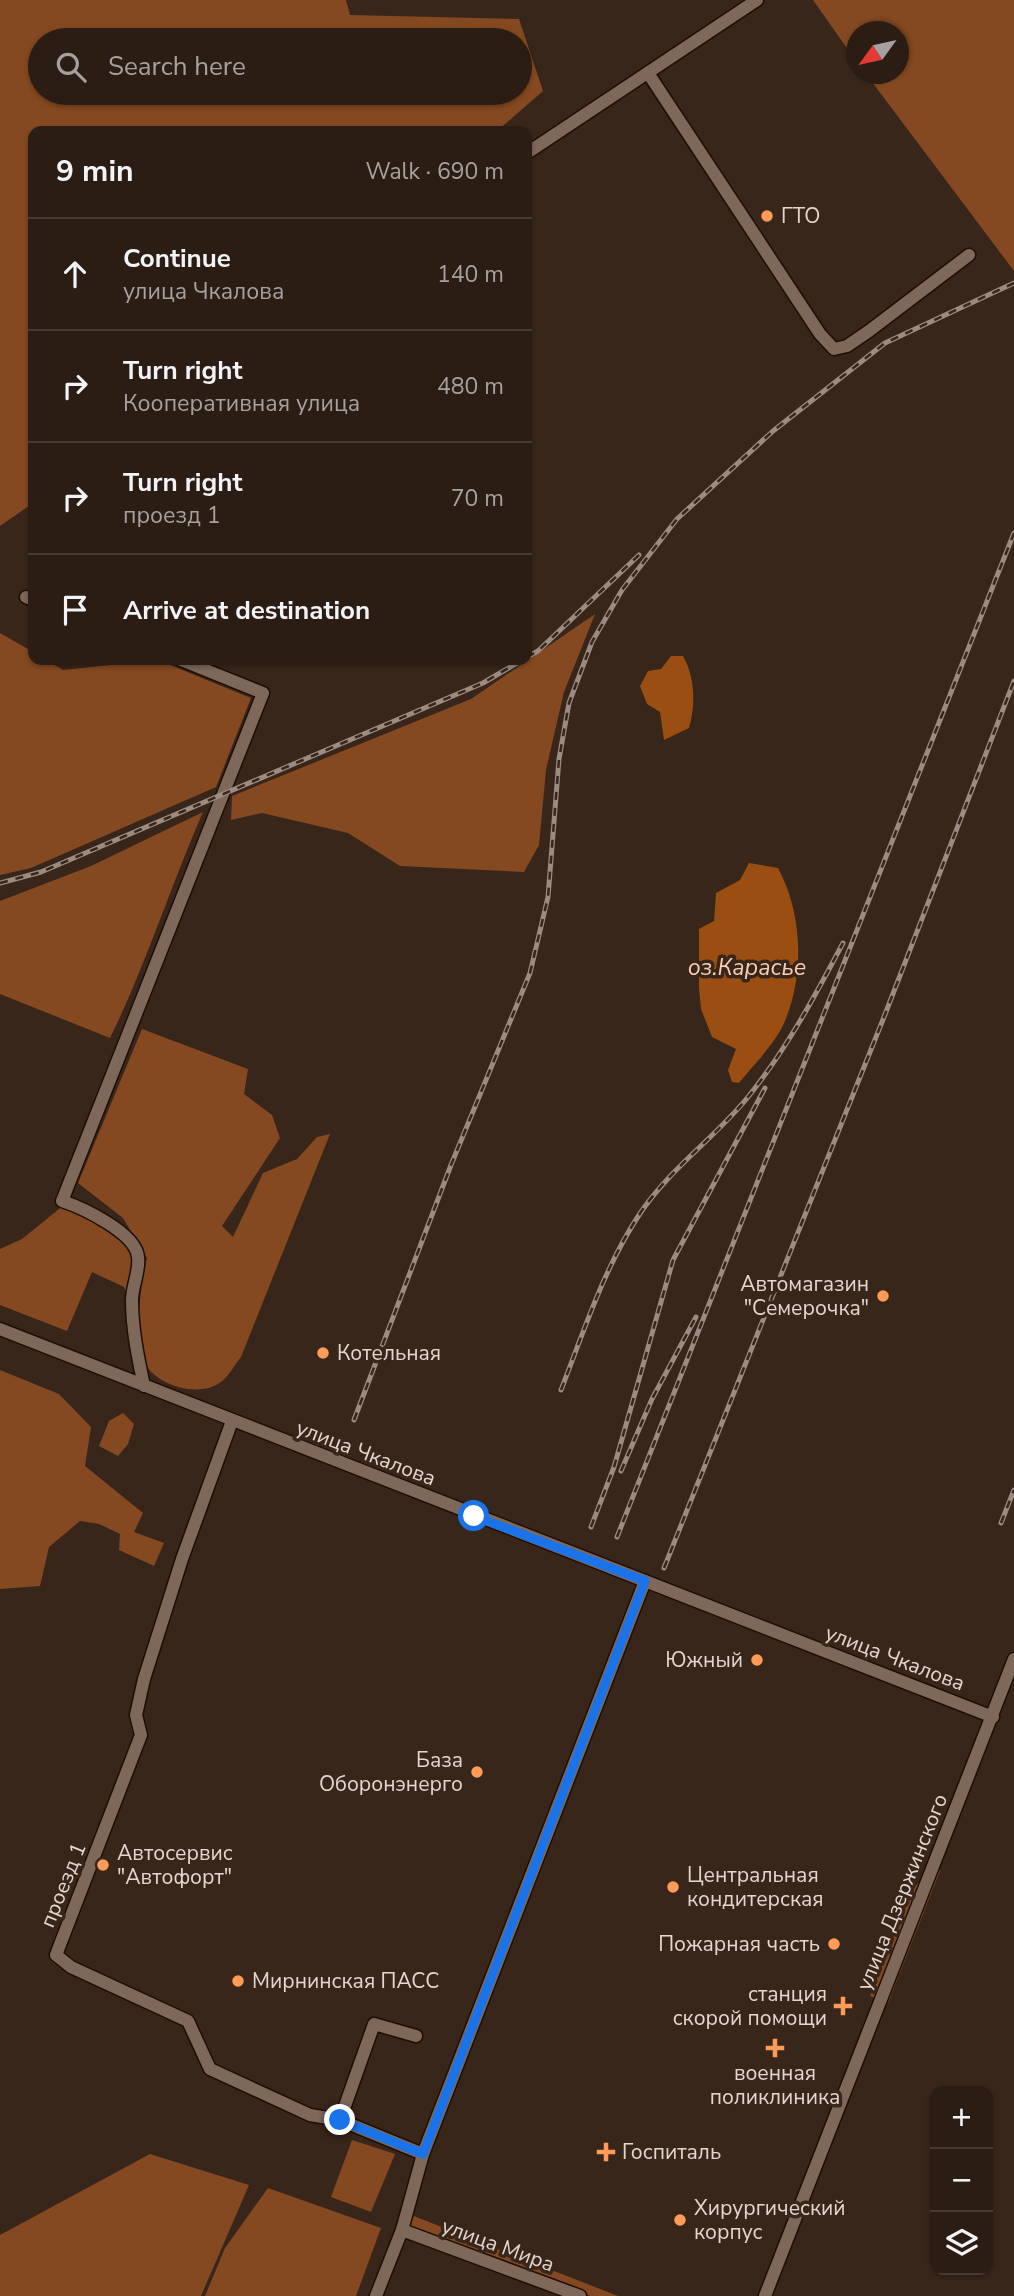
<!DOCTYPE html>
<meta charset="utf-8">
<style>
:root{--surface:#2b1c14;--page:#372922;--text:#f1f3f6;--muted:#a6a1a0;--line:#473a34}
body{margin:0;font-family:"Nunito Sans",sans-serif;background:var(--page);color:var(--text)}
.controls{position:absolute;right:21px;bottom:21px;display:grid;overflow:hidden;border-radius:14px;box-shadow:0 2px 5px #0004}
.controls button{width:63px;height:63px;display:grid;place-items:center;padding:0;border:0;border-bottom:2px solid var(--line);background:var(--surface);color:var(--text);font:35px sans-serif}
.compass{position:absolute;left:846px;top:21px;width:63px;height:63px;border-radius:50%;background:var(--surface);box-shadow:0 2px 5px #0004;rotate:237deg}
.stop{position:absolute;width:21px;height:21px;margin:-16px;border:5px solid #1a73e8;border-radius:50%;background:#fff}
.stop.end{background:#1a73e8;border-color:#fff;box-shadow:0 2px 7px #0008}
.list{margin:0;padding:0;list-style:none}
h2{display:flex;justify-content:space-between;align-items:center;height:91px;margin:0;padding:0 28px;font-size:30px}
h2 small{font-size:23px;font-weight:400;color:var(--muted)}
.list li{display:grid;grid-template-columns:46px 1fr auto;gap:21px;align-items:center;box-sizing:border-box;height:112px;padding:0 28px;border-top:2px solid var(--line)}
.list b{display:block;font-size:26px;white-space:nowrap}
.list p{margin:0;font-size:23px;white-space:nowrap;color:var(--muted)}
.list em{font-size:23px;font-style:normal;color:var(--muted)}
.icon{flex:none;width:38px;height:38px;fill:none;stroke:currentColor;stroke-width:2;stroke-linecap:round;stroke-linejoin:round}
.map{position:relative;flex:none;width:1014px;height:2296px;overflow:hidden}
.search{position:absolute;background:var(--surface);box-shadow:0 2px 5px #0004;left:28px;top:28px;width:504px;height:77px;display:flex;align-items:center;gap:18px;box-sizing:border-box;padding:0 24px;border-radius:38px;color:var(--muted);font-size:26px}
.panel{position:absolute;background:var(--surface);box-shadow:0 2px 5px #0004;left:28px;top:126px;width:504px;height:539px;border-radius:14px}
.map>svg:first-child{display:block}
</style>
<div class="map">
<svg width="1014" height="2296" viewBox="0 0 1014 2296">
<rect width="100%" height="100%" fill="#39261a"/>
<g fill="#844920" fill-rule="evenodd">
<path d="M0,0H346L350,15L519,19L543,91L497,131H33V503L0,526ZM40,40H520V93H40Z"/>
<polygon points="813,0 1014,0 1014,271 866,74 898,74 898,32 856,32 856,61"/>
<polygon points="595,614 564,692 546,770 539,845 524,872 400,866 348,833 262,813 231,820 232,796 471,699"/>
<polygon points="0,633 33,652 33,660 46,660 63,670 158,660 251,698 216,787 31,868 0,875"/>
<path d="M203,812C170,887 146,965 110,1038L0,994V901L91,866Z"/>
<path d="M142,1029L248,1069L244,1094L272,1115L280,1138L222,1226L233,1237L263,1173L297,1159L317,1137L330,1134L241,1357C235,1364 229,1376 221,1382C199,1399 152,1385 143,1359C134,1335 141,1282 147,1258L123,1218L78,1183Z"/>
<polygon points="64,1205 127,1240 135,1257 129,1298 124,1287 92,1272 67,1331 0,1305 0,1249 22,1239"/>
<polygon points="0,1370 59,1394 91,1427 85,1466 143,1513 134,1532 164,1543 154,1566 119,1550 120,1534 99,1524 80,1521 49,1547 40,1586 0,1589"/>
<polygon points="123,1413 134,1424 128,1444 118,1456 99,1446 109,1421"/>
<polygon points="937,1869 940,1871 888,2003 870,1996 912,1888"/>
<polygon points="352,2140 395,2154 371,2212 331,2197"/>
<polygon points="150,2154 249,2185 201,2296 0,2296 0,2235"/>
<polygon points="268,2188 381,2228 356,2296 205,2296 225,2248"/>
<polygon points="406,2213 618,2296 590,2296 402,2223"/>
</g>
<g fill="#9a4e11">
<path d="M671,656H683C695,677 696,705 689,728L664,740L660,712L647,704L640,686L648,671L661,669Z"/>
<path d="M749,863L778,868C802,912 805,973 785,1021C776,1043 754,1064 739,1083L732,1082L728,1070L736,1049L712,1037L701,1009L699,988V929L714,921L716,893L740,880Z"/>
</g>
<g fill="none" stroke-linecap="round" stroke-linejoin="round">
<defs>
<g id="minor">
<polyline points="648,73 820,334 834,349 847,346 869,331 969,255"/>
<polyline points="527,153 757,0"/>
<polyline points="26,597 33,600"/>
<polyline points="0,1329 993,1717"/>
<path d="M144,1386C138,1358 132,1329 132,1300C132,1286 140,1271 138,1257C136,1233 83,1208 62,1201L263,693L181,660"/>
<polyline points="232,1421 182,1559 144,1679 136,1715 141,1735 56,1955 71,1967 188,2021 210,2069 310,2115 340,2120 423,2154"/>
<polyline points="340,2120 374,2024 416,2036"/>
<polyline points="402,2230 580,2296"/>
<polyline points="376,2296 402,2230 423,2154 645,1581"/>
<polyline points="765,2296 1014,1659"/>
</g>
</defs>
<use href="#minor" stroke="#1f0e04" stroke-width="15"/>
<use href="#minor" stroke="#7e685a" stroke-width="12"/>
<defs>
<g id="rail">
<polyline points="527,657 538,651 639,555"/>
<polyline points="0,883 41,872 483,683 522,660"/>
<path d="M561,1390C584,1331 604,1268 639,1215C669,1169 714,1139 748,1097C786,1050 815,996 843,943"/>
<polyline points="354,1420 451,1165 530,973 548,897 559,759 569,703 592,642 622,590 677,519 773,431 885,343 1014,283"/>
<polyline points="621,1471 652,1399 696,1317"/>
<polyline points="1001,1523 1014,1490"/>
<polyline points="591,1527 614,1467 673,1260 765,1088"/>
<polyline points="617,1537 1014,533"/>
<polyline points="664,1568 884,1017 1014,681"/>
</g>
</defs>
<use href="#rail" stroke="#9b8b82" stroke-width="5"/>
<use href="#rail" stroke="#39261a" stroke-width="2.5" stroke-dasharray="8" stroke-linecap="butt"/>
</g>
<g fill="none" stroke-linecap="round" stroke-linejoin="round">
<polyline stroke="#1a73e8" stroke-width="9" points="340,2120 423,2154 645,1581 474,1516"/>
</g>
<g fill="#fe9b59" stroke="#39261a" stroke-width="2.5">
<circle cx="767" cy="216" r="7"/>
<circle cx="883" cy="1296" r="7"/>
<circle cx="323" cy="1353" r="7"/>
<circle cx="757" cy="1660" r="7"/>
<circle cx="477" cy="1772" r="7"/>
<circle cx="103" cy="1865" r="7"/>
<circle cx="673" cy="1887" r="7"/>
<circle cx="834" cy="1944" r="7"/>
<circle cx="238" cy="1981" r="7"/>
<path d="M839.5 1995.5h7v7h7v7h-7v7h-7v-7h-7v-7h7z"/>
<path d="M771.5 2037.5h7v7h7v7h-7v7h-7v-7h-7v-7h7z"/>
<path d="M602.5 2141.5h7v7h7v7h-7v7h-7v-7h-7v-7h7z"/>
<circle cx="680" cy="2220" r="7"/>
</g>
<g text-anchor="middle" dominant-baseline="central" stroke-width="7" stroke-linejoin="round" paint-order="stroke">
<g font-size="21" fill="#e3d6cf" stroke="#39261a" text-anchor="start">
<text x="781" y="216">ГТО</text>
<text x="869" y="1284" text-anchor="end">Автомагазин<tspan x="869" dy="24">"Семерочка"</tspan></text>
<text x="337" y="1353">Котельная</text>
<text x="743" y="1660" text-anchor="end">Южный</text>
<text x="463" y="1760" text-anchor="end">База<tspan x="463" dy="24">Оборонэнерго</tspan></text>
<text x="117" y="1853">Автосервис<tspan x="117" dy="24">"Автофорт"</tspan></text>
<text x="687" y="1875">Центральная<tspan x="687" dy="24">кондитерская</tspan></text>
<text x="820" y="1944" text-anchor="end">Пожарная часть</text>
<text x="252" y="1981">Мирнинская ПАСС</text>
<text x="827" y="1994" text-anchor="end">станция<tspan x="827" dy="24">скорой помощи</tspan></text>
<text x="775" y="2073" text-anchor="middle">военная<tspan x="775" dy="24">поликлиника</tspan></text>
<text x="622" y="2152">Госпиталь</text>
<text x="694" y="2208">Хирургический<tspan x="694" dy="24">корпус</tspan></text>
</g>
<g font-size="21" fill="#e3d6cf" stroke="#39261a">
<text transform="translate(366 1453) rotate(21)">улица Чкалова</text>
<text transform="translate(895 1658) rotate(21)">улица Чкалова</text>
<text transform="translate(63 1885) rotate(-68)">проезд 1</text>
<text transform="translate(902 1892) rotate(-68)">улица Дзержинского</text>
<text transform="translate(498 2245) rotate(20)">улица Мира</text>
</g>
<g font-size="23" font-style="italic" fill="#f9ceb4" stroke="#39261a">
<text x="747" y="967">оз.Карасье</text>
</g>
</g>
</svg>
<div class="controls">
<button>+</button>
<button>−</button>
<button><svg class="icon" aria-label="layers" viewBox="0 0 24 24"><path d="M12 4l9 5-9 5-9-5zM3 14l9 5 9-5"/></svg></button>
</div>
<svg class="compass" viewBox="-18 -18 36 36"><path d="M0-13l5 13h-10z" fill="#e53935"/><path d="M0 13l5-13h-10z" fill="#a6a1a0"/></svg>
<div class="stop" style="left:474px;top:1516px"></div>
<div class="stop end" style="left:340px;top:2120px"></div>
<div class="search"><svg class="icon" aria-label="search" viewBox="0 0 24 24"><circle cx="10" cy="10" r="6"/><path d="M15 15l6 6"/></svg>Search here</div>
<section class="panel">
<h2>9 min<small>Walk · 690 m</small></h2>
<ul class="list">
<li><svg class="icon" aria-label="ahead" viewBox="0 0 24 24"><path d="M12 20V5M6 11l6-6 6 6"/></svg><div><b>Continue</b><p>улица Чкалова</p></div><em>140 m</em></li>
<li><svg class="icon" aria-label="right" viewBox="0 0 24 24"><path d="M7 20v-9h11M14 6l5 5-5 5"/></svg><div><b>Turn right</b><p>Кооперативная улица</p></div><em>480 m</em></li>
<li><svg class="icon" aria-label="right" viewBox="0 0 24 24"><path d="M7 20v-9h11M14 6l5 5-5 5"/></svg><div><b>Turn right</b><p>проезд 1</p></div><em>70 m</em></li>
<li><svg class="icon" aria-label="arrive" viewBox="0 0 24 24"><path d="M6 21V4h12l-3 4 3 4H6"/></svg><div><b>Arrive at destination</b></div></li>
</ul>
</section>
</div>
